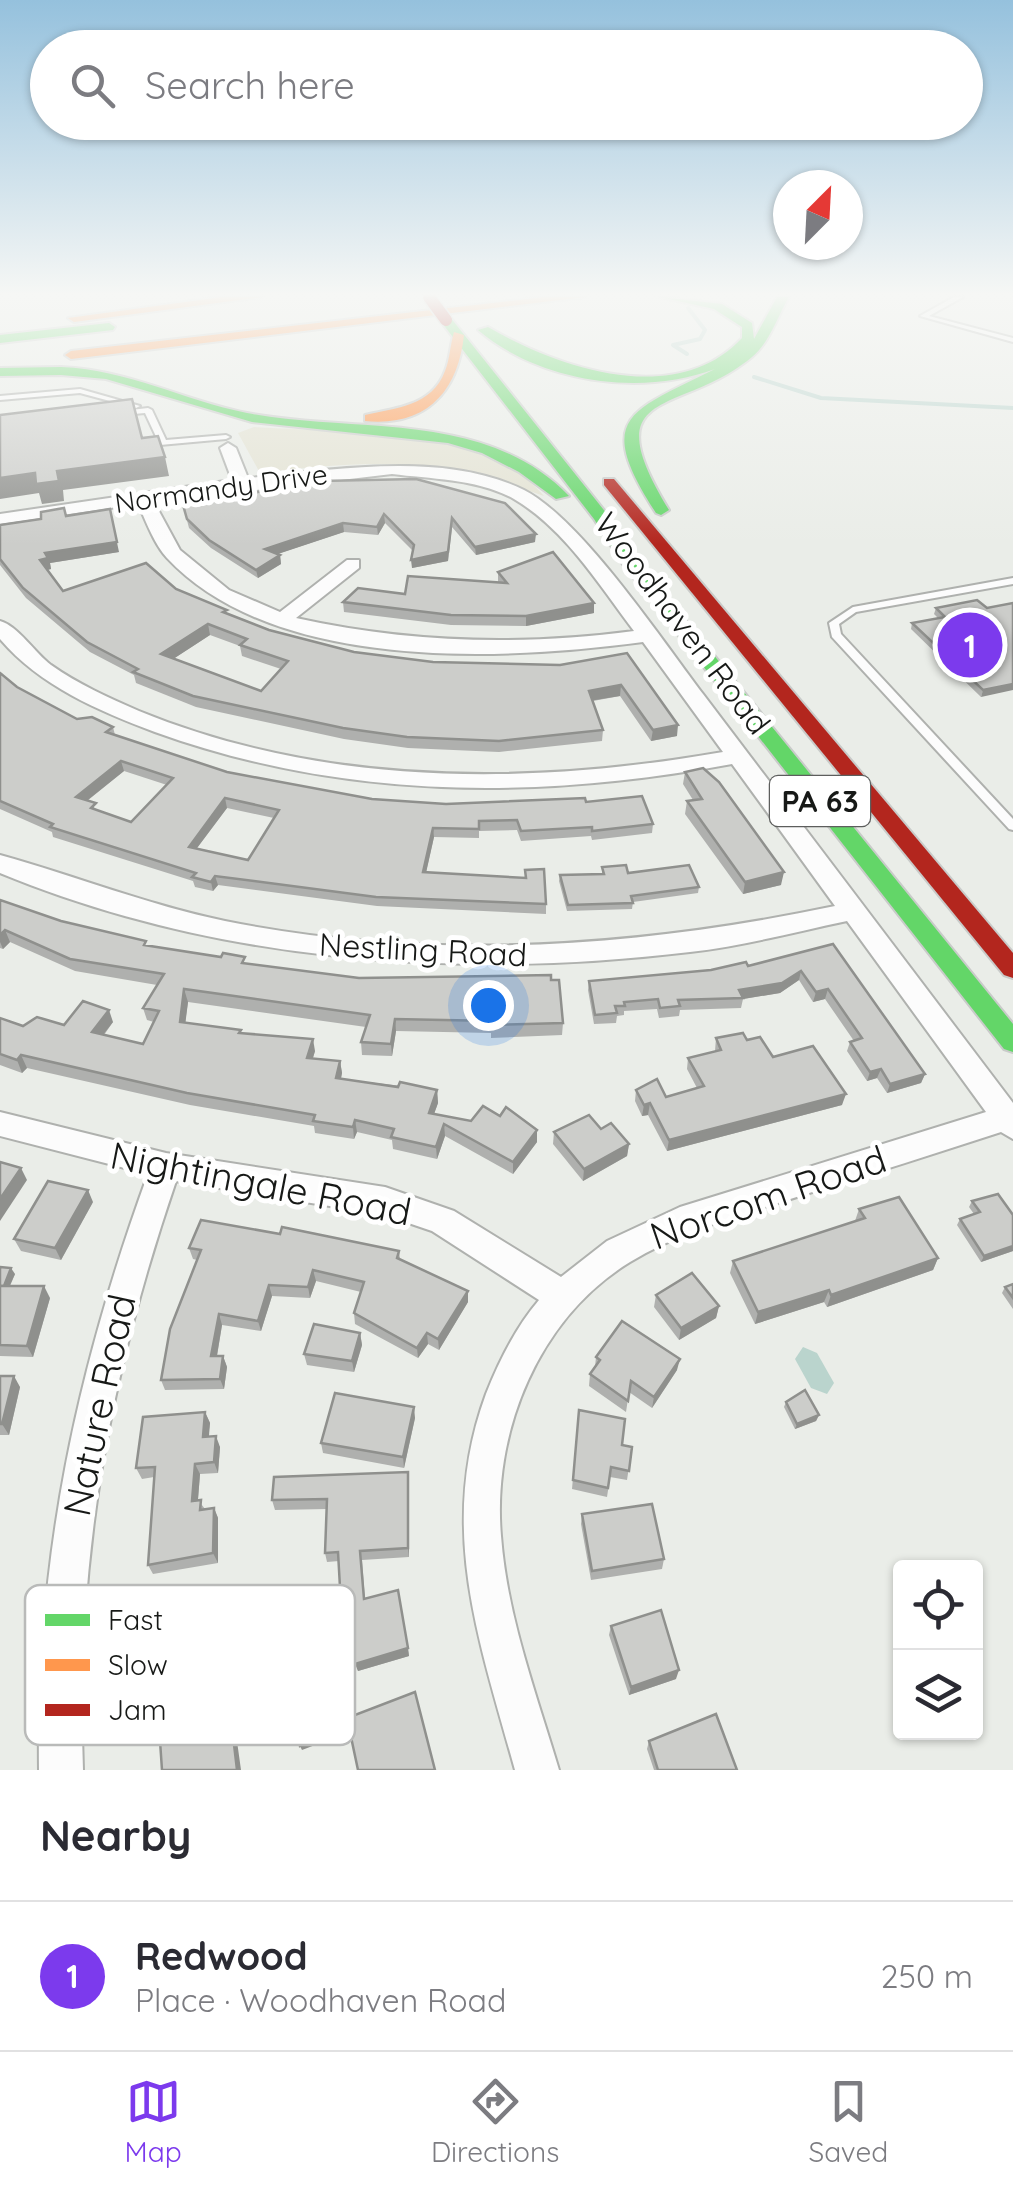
<!DOCTYPE html>
<meta charset="utf-8">
<style>
:root{--surface:#fff;--page:#f2f2f3;--text:#2b2b33;--muted:#7c7c81;--line:#e1e1e2;--accent:#7c3aed}
body{margin:0;font-family:Quicksand,sans-serif;background:var(--page);color:var(--text)}
.controls{position:absolute;right:30px;bottom:30px;display:grid;overflow:hidden;border-radius:10px;box-shadow:0 2px 8px #0004}
.controls button{width:90px;height:90px;display:grid;place-items:center;padding:0;border:0;border-bottom:2px solid var(--line);background:var(--surface);color:var(--text);font:50px sans-serif}
.compass{position:absolute;left:773px;top:170px;width:90px;height:90px;border-radius:50%;background:var(--surface);box-shadow:0 2px 8px #0004;rotate:24deg}
.you{position:absolute;left:488px;top:1005px;width:35px;height:35px;margin:-25px;border:8px solid #fff;border-radius:50%;background:#1a73e8;box-shadow:0 0 0 15px #1a73e833}
.badge{display:grid;place-items:center;width:65px;height:65px;border-radius:50%;background:var(--accent);color:#fff;font-size:32px;font-weight:700}
.pin{position:absolute;translate:-50% -50%;border:5px solid #fff;box-shadow:0 2px 10px #0006}
.list{margin:0;padding:0;list-style:none}
h2{display:flex;justify-content:space-between;align-items:center;height:130px;margin:0;padding:0 40px;font-size:42px}
h2 small{font-size:32px;font-weight:400;color:var(--muted)}
.list li{display:grid;grid-template-columns:65px 1fr auto;gap:30px;align-items:center;box-sizing:border-box;height:150px;padding:0 40px;border-top:2px solid var(--line)}
.list b{display:block;font-size:38px;white-space:nowrap}
.list p{margin:0;font-size:32px;white-space:nowrap;color:var(--muted)}
.list em{font-size:32px;font-style:normal;color:var(--muted)}
.icon{flex:none;width:55px;height:55px;fill:none;stroke:currentColor;stroke-width:2;stroke-linecap:round;stroke-linejoin:round}
.map{position:relative;flex:none;width:1013px;height:1770px;overflow:hidden}
.search{position:absolute;background:var(--surface);box-shadow:0 2px 8px #0004;left:30px;right:30px;top:30px;height:110px;display:flex;align-items:center;gap:25px;box-sizing:border-box;padding:0 35px;border-radius:55px;color:var(--muted);font-size:38px}
.sheet{height:280px;background:var(--surface)}
nav{display:flex;justify-content:space-around;align-items:center;box-sizing:border-box;height:140px;border-top:2px solid var(--line);background:var(--surface);font-size:28px;color:var(--muted)}
nav a{display:grid;justify-items:center;gap:5px}
nav .on{color:var(--accent)}
.map>svg:first-child{display:block}
</style>
<div class="map">
<svg width="1013" height="1770" viewBox="0 0 1013 1770">
<rect width="100%" height="100%" fill="#eaede8"/>
<path fill="#e3e2d2" d="M254,427C340,433 483,425 544,496C432,458 376,459 260,473L238,433Z"/>
<polygon fill="#bad4cd" points="803,1347 817,1353 834,1383 827,1394 811,1388 795,1359"/>
<g fill="none" stroke-linecap="round" stroke-linejoin="round">
<g stroke="#bad4cd" stroke-width="4">
<polyline points="687,354 673,345 700,339 705,330 688,308"/>
<polyline points="754,377 821,398 1013,408"/>
</g>
<defs>
<g id="lane">
<polygon points="954,297 963,297 929,316 1013,338 1013,342 920,316"/>
<polygon points="80,389 140,406 136,408 80,393 0,400 0,396"/>
<polygon points="148,408 152,410 166,440 226,435 230,437 226,439 160,445 145,413 122,415 118,413 122,411"/>
<polygon points="1013,578 1013,584 856,612 839,624 841,634 1013,819 1013,830 1009,829 832,637 829,623 853,607"/>
</g>
<path id="street" d="M228,443L236,448L248,478C334,470 443,450 524,490C581,519 662,640 703,694C806,830 910,967 1013,1103V1139L1001,1132C936,1153 871,1174 806,1194C746,1214 684,1229 630,1262C539,1318 492,1431 501,1536C507,1616 536,1693 559,1770H515C479,1640 437,1527 486,1394C499,1361 516,1327 539,1300L432,1231L385,1215L176,1181C109,1377 75,1562 83,1770H39C36,1559 76,1372 148,1174L0,1136V1112L166,1153L385,1187L454,1211L561,1277L607,1241L680,1207L986,1112L847,921C795,932 743,946 690,952C459,980 216,962 0,873V855C76,876 148,905 225,921C427,962 635,948 835,906L732,764C537,800 343,800 155,732C99,711 40,686 0,639V621C18,626 35,653 51,665C78,684 109,698 139,711C325,787 528,786 723,752L643,642C501,661 274,672 167,558C154,544 146,521 138,504L0,524V514L232,480L220,448ZM392,474C431,479 479,479 514,499C565,529 599,585 634,631C520,646 409,643 296,618L359,568V560H347L280,612L229,590L180,550L154,502Z"/>
<g id="fast">
<path d="M660,297L722,304L752,323L754,339L777,297H789C777,317 770,342 752,357C680,417 592,384 669,510L661,515L656,513C593,416 630,412 715,369C640,397 539,382 478,330L488,327C558,368 676,409 742,338V327L714,309Z"/>
<polygon points="442,317 450,317 607,514 635,558 1013,1024 1013,1052 1004,1049 622,563 594,519 442,323"/>
<polygon points="109,323 115,327 113,330 0,343 0,335"/>
<path d="M61,367C130,370 182,400 247,413C355,434 485,409 569,496L556,499L519,472L482,453L448,443L252,422L106,379L61,375L0,376V368Z"/>
</g>
<g id="slow">
<polygon points="222,297 261,297 74,322 68,318"/>
<polygon points="545,297 585,297 71,359 65,355 71,351"/>
<path d="M454,332L464,335C458,392 426,427 365,421V415C396,408 432,406 445,371C450,359 450,345 454,332Z"/>
</g>
<polygon id="jam" points="604,479 614,479 1013,953 1013,978 1004,975 604,485"/>
</defs>
<use href="#lane" stroke="#afb1ae" stroke-width="4"/>
<use href="#street" stroke="#afb1ae" stroke-width="4"/>
<use href="#fast" stroke="#c9cbc9" stroke-width="4"/>
<use href="#slow" stroke="#c9cbc9" stroke-width="4"/>
<use href="#jam" stroke="#c9cbc9" stroke-width="4"/>
<use href="#lane" fill="#fcfcfc" fill-rule="evenodd"/>
<use href="#street" fill="#fcfcfc" fill-rule="evenodd"/>
<use href="#fast" fill="#63d668" fill-rule="evenodd"/>
<use href="#slow" fill="#ff974d" fill-rule="evenodd"/>
<use href="#jam" fill="#b3261e" fill-rule="evenodd"/>
<defs>
<polyline id="jam-bridge" points="429,297 446,320"/>
</defs>
<use href="#jam-bridge" stroke="#c9cbc9" stroke-width="15" stroke-linecap="butt"/>
<use href="#jam-bridge" stroke="#b3261e" stroke-width="12"/>
</g>
<g fill="#afb0ae" fill-rule="evenodd">
<polygon points="321,481 535,542 476,555 452,527 448,561 412,568 413,551 385,523 378,535 344,532 277,554 280,555 281,564 258,578 211,548 189,528 183,505"/>
<path d="M66,515L119,552L50,563L51,569L47,570L63,591L176,589L228,614L269,630L354,652L433,662L560,665L627,653L677,736L651,741L620,696L593,701L603,730L602,741L499,752L408,748L344,739L196,707L136,683L134,675L90,652L26,598L0,565V525ZM210,635L240,646L242,656L281,669L261,691L173,659Z"/>
<polygon points="498,572 594,613 526,626 451,625 344,612 343,602 498,582"/>
<polygon points="1013,603 981,697 911,629 912,623 938,618 934,614 936,608 987,608"/>
<path d="M0,673L17,687L77,719L113,727L115,735L227,772L372,799L446,804L586,802L653,824L652,833L592,840L591,836L521,841L517,830L479,831V838L434,837L426,872L525,878V870L546,904V914L377,906L218,885L213,891L195,887L193,881L53,837L52,832L0,809ZM124,771L167,785L131,822L98,811L87,801ZM227,808L274,818L248,860L197,848Z"/>
<polygon points="685,772 781,885 743,894 685,814 687,801 693,800 683,784"/>
<polygon points="602,867 699,887 698,893 633,902 632,909 567,911 559,881 560,875 602,874"/>
<polygon points="0,900 61,921 148,946 563,1023 562,1035 491,1038 491,1033 396,1031 392,1056 362,1055 361,1042 366,1027 188,1002 185,1023 241,1030 241,1033 315,1051 313,1058 340,1061 342,1073 341,1079 437,1090 438,1103 434,1114 471,1121 500,1116 537,1130 537,1142 513,1174 445,1136 437,1159 393,1149 392,1140 357,1132 354,1139 315,1133 314,1126 190,1105 27,1068 22,1073 0,1065 0,1018 23,1026 113,1022 104,1035 143,1044 154,1022 147,1020 143,1008 157,985 75,971 10,942 3,949 0,948"/>
<polygon points="833,944 925,1074 921,1083 887,1093 877,1078 867,1081 847,1051 850,1042 854,1041 825,999 813,1002 799,980 780,993 743,999 741,1008 680,1010 679,1016 659,1018 657,1009 624,1011 624,1015 617,1016 616,1023 594,1024 588,990 589,981 748,966"/>
<polygon points="716,1038 747,1040 842,1105 667,1151 648,1115 642,1116 635,1101 636,1090 666,1097 697,1088 687,1069 688,1058 715,1051"/>
<polygon points="601,1129 629,1144 627,1156 583,1181 553,1144 554,1132"/>
<polygon points="972,1201 1013,1215 1013,1251 981,1262 957,1225 960,1219 974,1214 969,1207"/>
<polygon points="93,1202 61,1260 21,1251 14,1239"/>
<polygon points="859,1209 938,1258 933,1270 827,1307 824,1302 755,1324 730,1273 733,1261 855,1221"/>
<polygon points="280,1234 399,1251 400,1259 468,1302 439,1350 428,1344 418,1358 355,1324 354,1313 361,1292 316,1281 310,1298 272,1296 261,1331 222,1325 217,1356 223,1356 227,1367 224,1389 165,1390 161,1380 197,1260 193,1259 189,1248"/>
<polygon points="0,1267 15,1274 10,1286 50,1298 33,1357 0,1356"/>
<polygon points="1013,1284 1013,1309 1002,1293 1005,1287"/>
<polygon points="656,1295 719,1306 716,1318 679,1340 654,1307"/>
<polygon points="360,1333 362,1345 354,1372 307,1365 304,1354"/>
<polygon points="596,1357 677,1370 652,1408 629,1392 626,1412 589,1386 590,1374 595,1367"/>
<polygon points="0,1376 20,1387 9,1435 0,1435"/>
<polygon points="786,1402 819,1415 816,1421 795,1429 784,1407"/>
<polygon points="579,1410 622,1445 632,1447 627,1480 610,1477 607,1497 572,1489"/>
<polygon points="205,1412 210,1423 208,1437 220,1447 218,1473 200,1474 198,1500 205,1509 214,1508 218,1518 218,1563 153,1574 148,1565 154,1477 142,1479 136,1468"/>
<polygon points="415,1418 404,1468 323,1453 321,1443"/>
<polygon points="409,1482 409,1557 362,1560 365,1599 398,1590 409,1656 358,1671 351,1641 341,1644 341,1605 339,1561 327,1562 325,1553 327,1509 275,1510 272,1500"/>
<polygon points="582,1514 664,1559 662,1569 591,1580 581,1524"/>
<polygon points="611,1626 676,1679 629,1695 609,1635"/>
<polygon points="649,1741 737,1770 654,1770 647,1749"/>
</g>
<g fill="#8f908d">
<polygon points="165,457 169,476 63,490 64,501 42,504 39,493 0,499 0,478"/>
<polygon points="110,509 119,552 50,563 51,569 43,571 40,560 45,553"/>
<polygon points="384,514 385,523 378,535 377,527"/>
<polygon points="452,518 448,561 412,568 411,560"/>
<polygon points="343,523 344,532 266,558 265,549"/>
<polygon points="536,534 535,542 476,555 475,547"/>
<polygon points="280,555 281,564 258,578 256,570"/>
<polygon points="594,603 594,613 526,626 526,616"/>
<polygon points="208,624 210,635 164,665 161,654"/>
<polygon points="1013,684 1013,690 981,697 983,690"/>
<polygon points="621,685 620,696 589,701 589,691"/>
<polygon points="678,725 677,736 651,741 653,730"/>
<polygon points="121,761 124,771 79,807 76,797"/>
<polygon points="225,798 227,808 191,856 189,847"/>
<polygon points="433,828 434,837 424,882 423,872"/>
<polygon points="784,872 781,885 743,894 745,882"/>
<polygon points="215,876 218,885 213,891 211,882"/>
<polygon points="5,930 10,942 3,949 0,942 0,935"/>
<polygon points="801,971 799,980 780,993 743,999 739,990"/>
<polygon points="184,989 188,1002 184,1034 180,1022"/>
<polygon points="828,989 825,999 813,1002 816,992"/>
<polygon points="109,1010 113,1022 96,1044 92,1032"/>
<polygon points="395,1019 396,1031 392,1056 391,1044"/>
<polygon points="313,1039 315,1051 309,1070 307,1058"/>
<polygon points="21,1055 27,1068 22,1073 17,1060"/>
<polygon points="340,1061 342,1073 338,1091 336,1078"/>
<polygon points="881,1069 877,1078 867,1081 870,1072"/>
<polygon points="925,1074 921,1083 887,1093 890,1084"/>
<polygon points="437,1090 438,1103 430,1125 429,1113"/>
<polygon points="846,1094 842,1105 667,1151 669,1140"/>
<polygon points="650,1103 648,1115 642,1116 644,1105"/>
<polygon points="355,1120 357,1132 354,1139 353,1127"/>
<polygon points="444,1124 445,1136 437,1159 436,1147"/>
<polygon points="537,1130 537,1142 513,1174 513,1162"/>
<polygon points="629,1144 627,1156 583,1181 584,1169"/>
<polygon points="21,1168 27,1180 0,1221 0,1199"/>
<polygon points="88,1190 93,1202 61,1260 55,1248"/>
<polygon points="1013,1246 1013,1251 981,1262 984,1256"/>
<polygon points="938,1258 933,1270 827,1307 831,1295"/>
<polygon points="11,1268 15,1274 6,1294 3,1288"/>
<polygon points="313,1270 316,1281 310,1298 308,1287"/>
<polygon points="269,1285 272,1296 261,1331 258,1321"/>
<polygon points="44,1286 50,1298 33,1357 27,1346"/>
<polygon points="829,1290 824,1302 755,1324 758,1312"/>
<polygon points="468,1291 468,1302 439,1350 438,1339"/>
<polygon points="719,1306 716,1318 679,1340 681,1328"/>
<polygon points="219,1314 222,1325 215,1367 211,1356"/>
<polygon points="360,1333 362,1345 354,1372 352,1361"/>
<polygon points="427,1333 428,1344 418,1358 417,1348"/>
<polygon points="223,1356 227,1367 224,1389 220,1379"/>
<polygon points="680,1359 677,1370 652,1408 654,1397"/>
<polygon points="14,1376 20,1387 9,1435 2,1424"/>
<polygon points="414,1407 415,1418 404,1468 403,1457"/>
<polygon points="205,1412 210,1423 208,1448 203,1437"/>
<polygon points="819,1415 816,1421 795,1429 797,1424"/>
<polygon points="216,1436 220,1447 218,1473 214,1462"/>
<polygon points="195,1464 200,1474 197,1511 192,1501"/>
<polygon points="408,1472 409,1482 409,1557 408,1548"/>
<polygon points="214,1508 218,1518 218,1563 213,1553"/>
<polygon points="203,1595 208,1604 211,1633 206,1624"/>
<polygon points="231,1618 235,1627 238,1657 207,1665 210,1710 206,1702 202,1657"/>
<polygon points="349,1633 352,1641 341,1644 338,1636"/>
<polygon points="408,1648 409,1656 358,1671 355,1664"/>
<polygon points="679,1670 676,1679 629,1695 631,1687"/>
<polygon points="234,1693 239,1701 242,1732 236,1734 241,1770 237,1770 232,1727"/>
<polygon points="338,1704 344,1734 302,1750 300,1746"/>
</g>
<g fill="#cccdca" stroke="#8f908d" stroke-width="2.5" fill-rule="evenodd">
<polygon points="132,399 142,438 158,436 165,457 57,471 59,481 36,484 35,473 0,478 0,415"/>
<polygon points="416,479 505,503 536,534 475,547 452,518 448,552 411,560 414,545 384,514 377,527 343,523 265,549 280,555 256,570 209,540 187,519 183,505 321,481"/>
<path d="M64,508L66,516L110,509L117,542L45,553L48,558L40,560L63,591L146,563L176,589L227,610L223,612L269,630L354,652L433,662L560,665L627,653L678,725L653,730L621,685L589,691L603,730L499,741L407,737L343,728L193,696L133,672L138,669L87,642L23,588L0,559V525L41,519V512ZM208,624L247,639L240,645L288,661L261,691L161,654Z"/>
<polygon points="553,552 594,603 526,616 451,615 343,602 358,588 405,594 408,576 507,583 498,572"/>
<polygon points="977,600 987,608 1013,603 1013,684 983,690 912,623 945,617 936,608"/>
<path d="M0,673L17,687L77,719L92,717L113,727L106,732L227,772L372,799L446,804L585,798L586,802L642,796L653,824L592,831V827L521,831L517,820L479,821V829L433,828L423,872L526,878L525,870L544,869L546,904L376,897L215,876L211,882L192,877L196,873L50,827L53,824L0,801ZM121,761L173,778L131,822L91,808L96,803L76,797ZM225,798L279,810L248,860L189,847Z"/>
<polygon points="703,768 719,782 784,872 745,882 687,801 702,799 685,772"/>
<polygon points="626,865 628,873 689,865 699,887 631,896 633,903 568,905 560,875 604,874 602,867"/>
<polygon points="0,900 61,921 146,941 144,945 221,957 223,953 245,957 242,963 359,978 551,975 551,980 559,980 563,1023 491,1025 492,1021 395,1019 391,1044 361,1042 370,1015 184,989 180,1022 241,1030 239,1033 313,1039 307,1058 340,1061 336,1078 398,1087 400,1082 437,1090 429,1113 471,1121 483,1106 500,1116 506,1107 537,1130 513,1162 444,1124 436,1147 391,1137 394,1129 355,1120 353,1127 313,1121 315,1115 187,1093 21,1055 17,1060 0,1054 0,1018 23,1026 37,1017 64,1025 83,1001 109,1010 92,1032 143,1044 159,1011 143,1008 164,974 70,959 5,930 0,935"/>
<polygon points="833,944 925,1074 890,1084 881,1069 870,1072 850,1042 862,1038 828,989 816,992 801,971 782,983 739,990 743,998 678,1000 680,1006 660,1008 658,999 624,1002 625,1006 615,1006 617,1013 595,1015 589,981 711,970 746,962 748,966"/>
<polygon points="743,1033 747,1040 760,1037 773,1057 813,1046 846,1094 669,1140 650,1103 644,1105 636,1090 657,1079 666,1097 704,1086 688,1058 721,1050 716,1038"/>
<polygon points="589,1115 601,1129 611,1123 629,1144 584,1169 554,1132"/>
<polygon points="0,1162 21,1168 0,1199"/>
<polygon points="48,1181 88,1190 55,1248 14,1239"/>
<polygon points="998,1194 1013,1215 1013,1246 984,1256 960,1219 980,1212 972,1201"/>
<polygon points="899,1197 938,1258 831,1295 829,1290 758,1312 733,1261 865,1218 859,1209"/>
<polygon points="201,1220 280,1234 282,1227 399,1251 397,1258 468,1291 438,1339 427,1333 417,1348 354,1313 364,1282 313,1270 308,1287 269,1285 258,1321 219,1314 211,1356 223,1356 220,1379 161,1380 170,1329 201,1250 189,1248"/>
<polygon points="0,1267 11,1268 4,1286 0,1286"/>
<polygon points="692,1273 719,1306 681,1328 656,1295"/>
<polygon points="1013,1284 1013,1298 1005,1287"/>
<polygon points="0,1286 44,1286 27,1346 0,1345"/>
<polygon points="622,1321 680,1359 654,1397 631,1381 628,1401 590,1374 600,1360 596,1357"/>
<polygon points="314,1324 360,1333 352,1361 304,1354"/>
<polygon points="0,1376 14,1376 2,1424 0,1424"/>
<polygon points="805,1390 819,1415 797,1424 786,1402"/>
<polygon points="335,1393 414,1407 403,1457 321,1443"/>
<polygon points="579,1410 625,1419 622,1445 632,1447 629,1471 611,1467 608,1488 573,1480"/>
<polygon points="205,1412 203,1437 216,1436 214,1462 195,1464 192,1501 201,1500 200,1510 214,1508 213,1553 148,1565 155,1467 136,1468 143,1417"/>
<polygon points="408,1472 408,1548 360,1551 364,1599 398,1590 408,1648 355,1664 349,1633 338,1636 334,1607 341,1605 338,1552 325,1553 327,1499 272,1500 274,1477"/>
<polygon points="652,1504 664,1559 592,1571 582,1514"/>
<polygon points="203,1595 206,1624 231,1618 233,1649 202,1657 206,1702 234,1693 238,1725 232,1727 237,1770 162,1770 151,1609"/>
<polygon points="661,1610 679,1670 631,1687 611,1626"/>
<polygon points="415,1692 435,1770 358,1770 347,1718"/>
<polygon points="337,1700 342,1730 300,1746 295,1715"/>
<polygon points="716,1714 737,1770 658,1770 649,1741"/>
</g>
<linearGradient id="sky" x2="0" y2="1"><stop stop-color="#95c1dd"/><stop offset="0.54" stop-color="#f6f7f5"/><stop offset="1" stop-color="#f6f7f5" stop-opacity="0"/></linearGradient>
<rect width="1013" height="545" fill="url(#sky)"/>
<g text-anchor="middle" dominant-baseline="central" stroke-width="10" stroke-linejoin="round" paint-order="stroke">
<g font-size="28" fill="#171917" stroke="#fff">
<text transform="translate(221 488) rotate(-8)">Normandy Drive</text>
</g>
<rect fill="#fff" stroke="#5d5e5d" stroke-width="2.5" x="770" y="776" width="100" height="50" rx="8"/>
<g font-size="30" font-weight="bold" fill="#171917">
<text x="820" y="801">PA 63</text>
</g>
<g font-size="32" fill="#171917" stroke="#fff">
<text transform="translate(683 623) rotate(53)">Woodhaven Road</text>
<text transform="translate(423 949) rotate(3)">Nestling Road</text>
</g>
<g font-size="38" fill="#171917" stroke="#fff">
<text transform="translate(261 1183) rotate(11)">Nightingale Road</text>
<text transform="translate(768 1197) rotate(-19)">Norcom Road</text>
<text transform="translate(99 1405) rotate(-78)">Nature Road</text>
</g>
</g>
<rect x="25" y="1585" width="330" height="160" rx="15" fill="#fff" stroke="#b9bab9" stroke-width="2.5"/>
<rect x="45" y="1614" width="45" height="12" fill="#63d668"/>
<rect x="45" y="1659" width="45" height="12" fill="#ff974d"/>
<rect x="45" y="1704" width="45" height="12" fill="#b3261e"/>
<g font-size="28" fill="#171917">
<text x="108" y="1630">Fast</text>
<text x="108" y="1675">Slow</text>
<text x="108" y="1720">Jam</text>
</g>
</svg>
<div class="controls">
<button><svg class="icon" aria-label="locate" viewBox="0 0 24 24"><circle cx="12" cy="12" r="6"/><path d="M12 2v4M12 18v4M2 12h4M18 12h4"/></svg></button>
<button><svg class="icon" aria-label="layers" viewBox="0 0 24 24"><path d="M12 4l9 5-9 5-9-5zM3 14l9 5 9-5"/></svg></button>
</div>
<svg class="compass" viewBox="-18 -18 36 36"><path d="M0-13l5 13h-10z" fill="#e53935"/><path d="M0 13l5-13h-10z" fill="#7c7c81"/></svg>
<div class="you"></div>
<div class="pin badge" style="left:970px;top:645px">1</div>
<div class="search"><svg class="icon" aria-label="search" viewBox="0 0 24 24"><circle cx="10" cy="10" r="6"/><path d="M15 15l6 6"/></svg>Search here</div>
</div>
<section class="sheet">
<h2>Nearby<small></small></h2>
<ul class="list">
<li><span class="badge">1</span><div><b>Redwood</b><p>Place · Woodhaven Road</p></div><em>250 m</em></li>
</ul>
</section>
<nav>
<a class="on"><svg class="icon" aria-label="map" viewBox="0 0 24 24"><path d="M3 6l6-2 6 2 6-2v14l-6 2-6-2-6 2zM9 4v14M15 6v14"/></svg>Map</a>
<a><svg class="icon" aria-label="directions" viewBox="0 0 24 24"><path d="M12 3l9 9-9 9-9-9zM9 14v-3h6M13 9l2 2-2 2"/></svg>Directions</a>
<a><svg class="icon" aria-label="saved" viewBox="0 0 24 24"><path d="M7 4h10v16l-5-4-5 4z"/></svg>Saved</a>
</nav>
